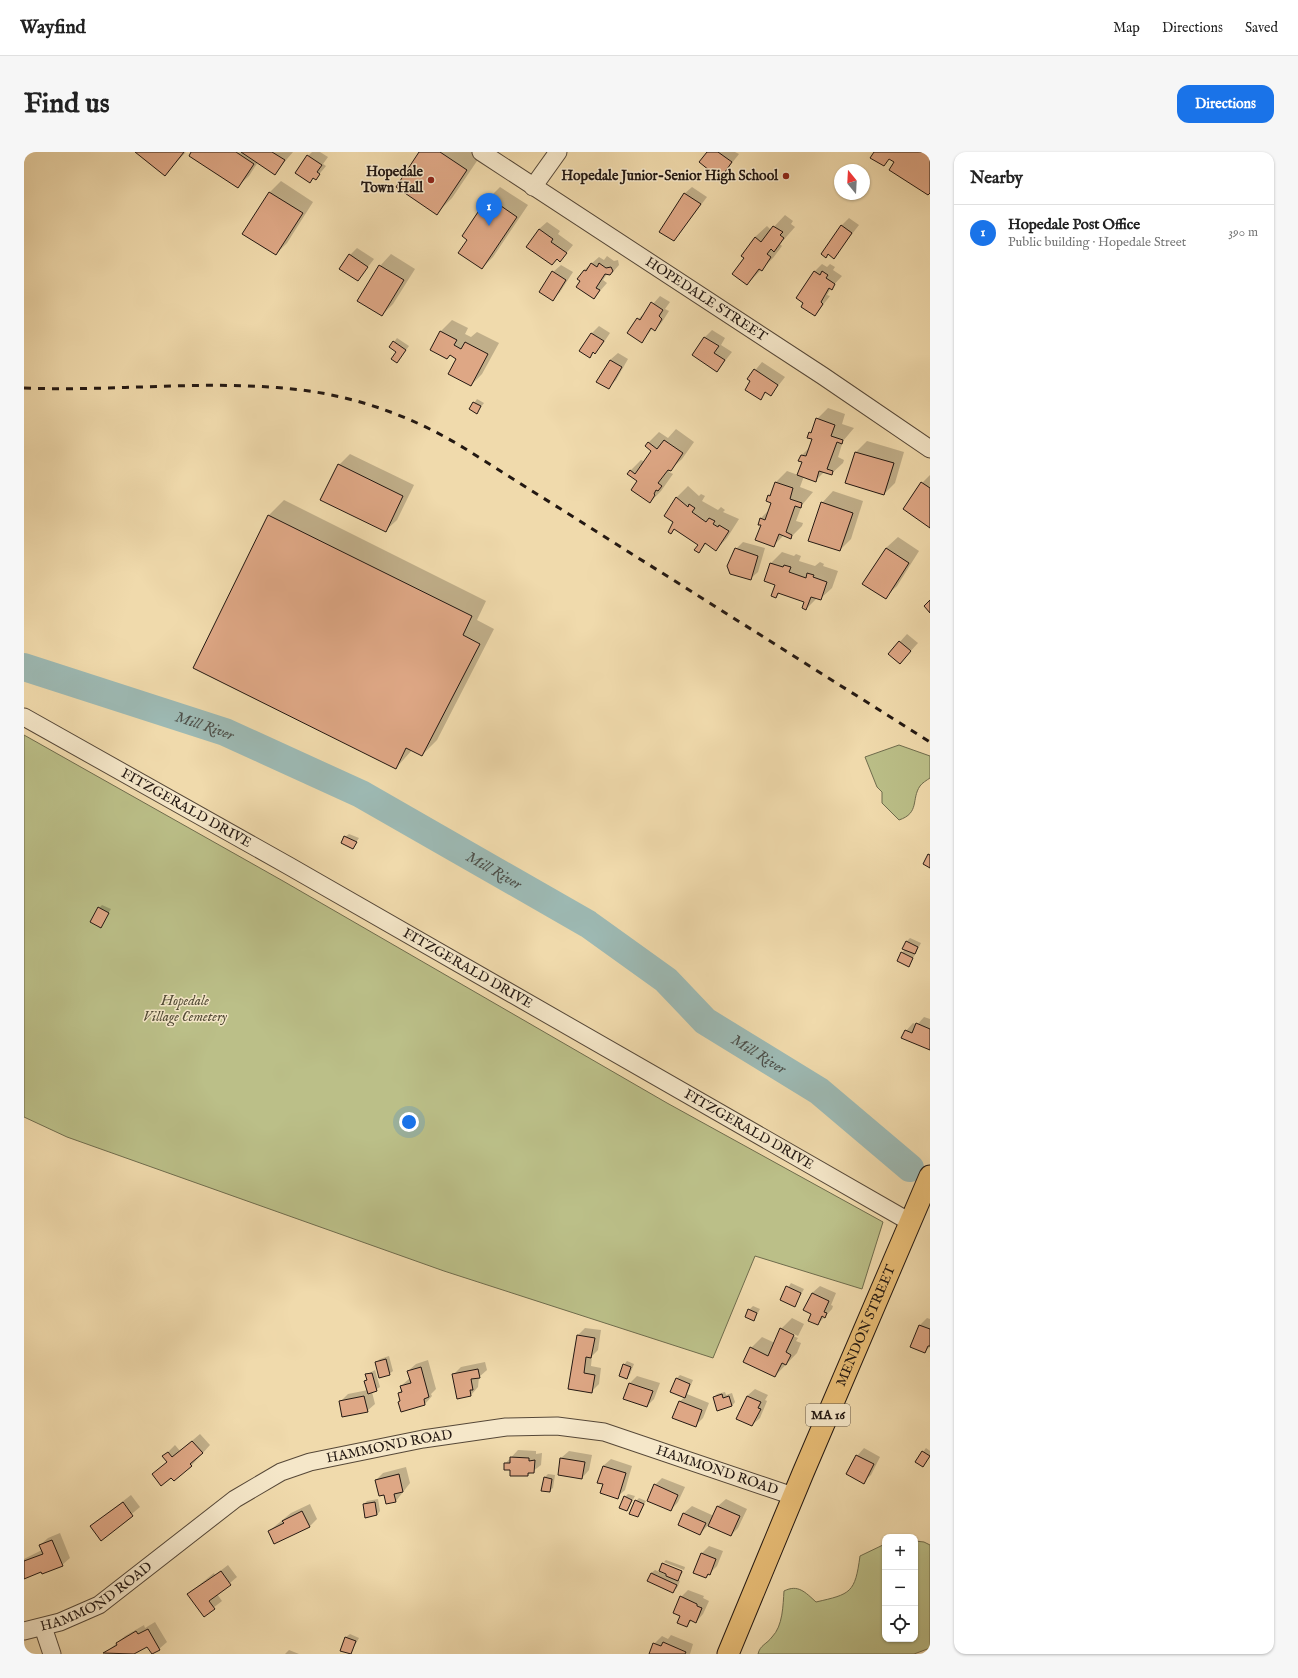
<!DOCTYPE html>
<meta charset="utf-8">
<style>
:root{--surface:#fff;--page:#f6f6f6;--text:#222;--muted:#767676;--line:#e0e0e0;--accent:#1a73e8}
body{margin:0;font-family:"IM FELL English",serif;background:var(--page);color:var(--text)}
.controls{position:absolute;right:12px;bottom:12px;display:grid;overflow:hidden;border-radius:8px;box-shadow:0 1px 3px #0004}
.controls button{width:36px;height:36px;display:grid;place-items:center;padding:0;border:0;border-bottom:1px solid var(--line);background:var(--surface);color:var(--text);font:20px sans-serif}
.compass{position:absolute;left:810px;top:12px;width:36px;height:36px;border-radius:50%;background:var(--surface);box-shadow:0 1px 3px #0004;rotate:342deg}
.you{position:absolute;left:385px;top:970px;width:14px;height:14px;margin:-10px;border:3px solid #fff;border-radius:50%;background:#1a73e8;box-shadow:0 0 0 6px #1a73e833}
.badge{display:grid;place-items:center;width:26px;height:26px;border-radius:50%;background:var(--accent);color:#fff;font-size:13px;font-weight:700}
.pin{position:absolute;translate:-50% -33px;filter:drop-shadow(0 1px 2px #0008)}
.pin::after{content:'';position:absolute;top:21px;width:14px;height:12px;background:inherit;clip-path:polygon(0 0,100% 0,50% 100%)}
.list{margin:0;padding:0;list-style:none}
h2{display:flex;justify-content:space-between;align-items:center;height:52px;margin:0;padding:0 16px;font-size:17px}
h2 small{font-size:13px;font-weight:400;color:var(--muted)}
.list li{display:grid;grid-template-columns:26px 1fr auto;gap:12px;align-items:center;box-sizing:border-box;height:56px;padding:0 16px;border-top:1px solid var(--line)}
.list b{display:block;font-size:15px;white-space:nowrap}
.list p{margin:0;font-size:13px;white-space:nowrap;color:var(--muted)}
.list em{font-size:13px;font-style:normal;color:var(--muted)}
.icon{flex:none;width:22px;height:22px;fill:none;stroke:currentColor;stroke-width:2;stroke-linecap:round;stroke-linejoin:round}
.map{position:relative;flex:none;width:906px;height:1502px;overflow:hidden;border-radius:12px}
header{display:flex;align-items:center;gap:24px;box-sizing:border-box;height:56px;padding:0 20px;background:var(--surface);border-bottom:1px solid var(--line)}
header strong{font-size:19px}
nav{display:flex;gap:22px;margin-inline-start:auto;font-size:14px}
.intro{display:flex;align-items:center;justify-content:space-between;box-sizing:border-box;height:96px;padding:0 24px}
h1{margin:0;font-size:28px}
.button{padding:10px 18px;border-radius:12px;background:var(--accent);color:#fff;font-size:14px;font-weight:700}
main{display:flex;gap:24px;padding:0 24px}
aside{flex:1;background:var(--surface);border-radius:12px;box-shadow:0 1px 3px #0004}
.map>svg:first-child{display:block}
</style>
<header>
<strong>Wayfind</strong>
<nav><a>Map</a><a>Directions</a><a>Saved</a></nav>
</header>
<div class="intro"><h1>Find us</h1><a class="button">Directions</a></div>
<main>
<div class="map">
<svg width="906" height="1502" viewBox="0 0 906 1502">
<rect width="100%" height="100%" fill="#f0daac"/>
<filter id="stains"><feTurbulence type="fractalNoise" baseFrequency=".005" numOctaves="4"/><feColorMatrix values="0 0 0 0 .2 0 0 0 0 .09 0 0 0 0 .02 0 0 0 .5 -.17"/></filter>
<radialGradient id="worn" r=".72"><stop offset=".6" stop-color="#630" stop-opacity="0"/><stop offset="1" stop-color="#630" stop-opacity=".3"/></radialGradient>
<g fill="#bbbf88" stroke="#6f6c4d">
<polygon points="0,583 259,729 643,951 859,1070 838,1137 731,1104 689,1206 420,1119 43,985 0,965"/>
<path d="M875,593L906,604V626C903,628 898,631 896,634C887,647 896,661 875,668L858,651V640L853,635L841,605Z"/>
<path d="M891,1389L900,1390L906,1393V1496L890,1502H734C736,1493 743,1492 748,1485C759,1474 759,1453 760,1439C774,1432 781,1440 792,1450C827,1442 831,1441 836,1404L861,1392V1487H891Z"/>
</g>
<g fill="#0003">
<polygon points="113,0 162,0 141,22"/>
<polygon points="168,0 269,0 251,21 234,10 225,24 213,35"/>
<polygon points="288,0 296,0 304,5 299,12 302,14 292,26 284,4"/>
<polygon points="397,0 452,0 457,3 428,46 413,61"/>
<polygon points="684,0 711,0 715,2 696,26"/>
<polygon points="257,29 289,50 263,91 252,102 246,40"/>
<polygon points="476,35 504,53 469,105 458,116 445,88 439,84 465,46"/>
<polygon points="668,35 683,45 650,88 660,42"/>
<polygon points="761,63 769,69 767,72 771,75 756,92 758,94 749,106 723,132 721,106 731,85 743,74 747,78"/>
<polygon points="825,66 835,73 810,105 805,102 802,104 817,74"/>
<polygon points="523,70 536,79 534,82 549,93 536,109 533,107 528,112 515,77"/>
<polygon points="333,96 350,107 334,128 326,103"/>
<polygon points="367,102 391,117 369,152 358,163 356,114"/>
<polygon points="583,104 590,109 594,108 595,113 588,121 583,122 579,128 583,131 570,146 558,129 560,118 575,105 580,108"/>
<polygon points="798,112 803,115 806,112 811,115 809,118 818,124 807,136 803,143 806,144 791,163 790,120"/>
<polygon points="537,113 549,120 536,140 528,148 529,120"/>
<polygon points="636,144 646,150 641,157 645,159 638,170 631,178 629,176 618,189 614,167 622,160"/>
<polygon points="428,168 444,176 441,182 447,185 453,180 475,191 458,222 447,233 434,206 427,202 423,206 407,198 417,179"/>
<polygon points="575,174 586,181 578,193 565,204 557,199 568,181"/>
<polygon points="688,178 701,186 697,193 708,200 693,219 669,203 681,185"/>
<polygon points="373,186 385,194 373,210 373,199 370,190"/>
<polygon points="594,201 604,207 592,228 585,235 574,229 586,208"/>
<polygon points="738,210 761,225 747,243 743,240 736,246 728,229 724,227"/>
<polygon points="453,247 460,251 453,260 446,257"/>
<polygon points="804,256 821,262 818,272 830,276 819,289 814,305 820,308 819,311 807,322 800,320 791,329 780,324 776,335 789,340 778,353 772,369 779,371 778,374 767,385 760,383 750,393 738,373 735,372 737,366 746,357 748,351 744,344 748,340 752,330 763,319 774,323 779,310 776,309 778,303 786,295 789,287 786,281 789,277 793,267"/>
<polygon points="652,277 670,290 658,307 646,318 645,320 649,322 637,339 626,350 615,329 606,319 617,308 621,310 629,299 624,291 635,280 644,286"/>
<polygon points="843,289 880,300 871,331 860,342 822,331 832,300"/>
<polygon points="326,302 390,333 373,368 361,379 315,313"/>
<polygon points="906,323 906,374 898,331"/>
<polygon points="664,334 675,344 677,342 681,344 678,349 694,358 697,355 701,358 699,360 715,367 703,386 692,398 683,391 674,400 675,392 651,377 647,381 651,370 641,364 653,345"/>
<polygon points="809,339 839,349 827,387 816,398 798,351"/>
<polygon points="260,348 462,449 453,468 470,477 413,588 398,603 388,598 372,616 170,515 245,363"/>
<polygon points="874,385 895,399 873,434 861,445 862,396"/>
<polygon points="719,390 741,396 734,420 726,427 712,397"/>
<polygon points="758,400 770,404 772,402 777,404 775,409 791,414 796,410 800,412 799,414 814,419 808,436 796,447 793,446 782,457 781,449 756,441 752,445 753,432 741,428 747,411"/>
<polygon points="883,482 894,491 876,511 865,502"/>
<polygon points="325,682 335,686 329,695 321,685"/>
<polygon points="78,753 87,757 77,774 75,756"/>
<polygon points="886,786 897,791 885,814 878,801 881,797 882,790"/>
<polygon points="900,865 906,867 906,897 882,879 889,871 893,873"/>
<polygon points="767,1131 780,1137 771,1153 757,1147"/>
<polygon points="796,1134 812,1141 807,1153 809,1154 808,1157 794,1172 789,1161 788,1141"/>
<polygon points="729,1154 736,1157 730,1168 725,1158"/>
<polygon points="768,1166 780,1172 774,1184 760,1177 760,1180 774,1186 772,1189 777,1191 773,1201 751,1224 727,1196 738,1185 751,1191 757,1177"/>
<polygon points="903,1166 906,1167 906,1195 900,1200 887,1194 896,1173"/>
<polygon points="561,1176 577,1178 574,1198 568,1204 567,1214 577,1216 575,1232 567,1240 545,1236 554,1183"/>
<polygon points="365,1204 369,1219 365,1222 352,1210 356,1207"/>
<polygon points="404,1208 412,1237 407,1242 408,1244 401,1252 375,1241 378,1238 377,1234 386,1226 384,1219 392,1212"/>
<polygon points="603,1209 610,1212 606,1222 603,1226 600,1213"/>
<polygon points="461,1210 463,1218 455,1225 454,1235 447,1243 429,1223 437,1215"/>
<polygon points="351,1218 356,1235 348,1240 351,1252 343,1259 316,1250 324,1242 344,1238 341,1229 343,1227 342,1223"/>
<polygon points="656,1223 669,1228 663,1242 685,1251 679,1266 671,1274 655,1250 661,1245 653,1226"/>
<polygon points="613,1224 636,1231 630,1247 623,1254 601,1247 606,1231"/>
<polygon points="731,1237 744,1243 741,1248 743,1249 736,1266 728,1273 723,1244"/>
<polygon points="701,1240 702,1243 708,1241 711,1250 708,1254 690,1245 693,1242"/>
<polygon points="176,1282 186,1293 168,1313 150,1328 147,1325 129,1322 144,1309 140,1304 151,1293 156,1299"/>
<polygon points="840,1296 856,1305 847,1323 839,1330 833,1304"/>
<polygon points="902,1296 906,1299 906,1304 899,1314 899,1300"/>
<polygon points="494,1298 512,1299 512,1302 518,1301 517,1313 504,1323 487,1317 481,1312"/>
<polygon points="545,1299 568,1303 565,1318 558,1326 537,1306"/>
<polygon points="587,1307 608,1314 601,1338 593,1345 580,1331 579,1314"/>
<polygon points="382,1315 386,1331 372,1349 363,1351 361,1342 352,1328 359,1321"/>
<polygon points="524,1322 531,1323 529,1336 525,1339 520,1326"/>
<polygon points="638,1326 661,1335 654,1350 647,1358 631,1333"/>
<polygon points="604,1342 611,1344 603,1358 601,1345"/>
<polygon points="107,1343 116,1355 77,1388 67,1374"/>
<polygon points="615,1346 622,1349 614,1364 612,1349"/>
<polygon points="354,1347 356,1359 353,1363 342,1365 340,1352 343,1349"/>
<polygon points="702,1347 723,1357 714,1376 707,1383 684,1373 676,1382 655,1373 660,1361 668,1354 690,1364 694,1354"/>
<polygon points="286,1352 293,1367 286,1374 245,1379 267,1361"/>
<polygon points="36,1381 46,1406 38,1413 0,1424 0,1407 18,1398 16,1393 24,1386"/>
<polygon points="685,1394 699,1399 693,1414 682,1425 670,1421 678,1401"/>
<polygon points="642,1408 661,1415 660,1418 640,1410"/>
<polygon points="639,1411 659,1420 653,1428 656,1429 653,1436 649,1439 627,1421 631,1418 643,1423"/>
<polygon points="204,1413 213,1425 193,1442 198,1449 180,1463 164,1442 190,1421 191,1423"/>
<polygon points="664,1438 680,1444 679,1446 685,1449 679,1462 672,1470 668,1468 663,1474 657,1463 657,1445"/>
<polygon points="131,1470 143,1490 135,1497 123,1493 108,1502 80,1502 101,1484 120,1473 121,1476"/>
<polygon points="326,1482 335,1486 326,1502 317,1498 322,1485"/>
<polygon points="647,1483 669,1492 666,1502 626,1502 630,1492 638,1484 644,1487"/>
<polygon points="265,1498 275,1502 261,1502"/>
</g>
<g fill="none" stroke-linecap="round" stroke-linejoin="round">
<path stroke="#9db9b3" stroke-width="28" id="s1" d="M0,515L201,580L337,642L564,772L642,828L681,869L795,939L886,1016"/>
</g>
<g fill="#dea785" stroke="#231812">
<polygon points="111,0 160,0 141,24"/>
<polygon points="167,0 212,0 230,12 214,36 165,4"/>
<polygon points="217,0 248,0 261,8 251,23"/>
<polygon points="395,0 416,0 443,18 413,63 372,35"/>
<polygon points="683,0 694,0 708,10 696,27 675,10"/>
<polygon points="850,0 906,0 906,41 904,43 865,18 870,10 865,7 860,14 846,6"/>
<polygon points="283,3 298,13 293,20 296,22 292,28 289,26 286,31 271,21"/>
<polygon points="245,40 279,61 252,103 218,82"/>
<polygon points="660,41 677,52 650,89 635,80"/>
<polygon points="464,45 493,65 458,117 434,101 443,88 438,84"/>
<polygon points="817,73 828,81 810,107 804,102 802,106 797,102"/>
<polygon points="749,74 759,80 756,83 760,86 750,100 747,97 743,102 747,105 738,119 735,117 723,133 708,122 720,106 717,104 731,85 737,90"/>
<polygon points="515,77 529,87 527,90 543,101 536,110 533,107 528,113 502,95"/>
<polygon points="325,102 344,115 334,129 315,117"/>
<polygon points="567,111 573,115 575,111 582,116 587,115 589,119 586,123 581,122 572,136 576,138 570,147 552,135 556,129 553,127 560,118 562,119"/>
<polygon points="355,113 380,128 358,164 333,149"/>
<polygon points="528,119 542,128 529,149 515,140"/>
<polygon points="790,119 796,123 798,119 804,123 802,126 811,132 808,138 805,136 797,150 799,152 791,164 777,155 779,151 772,146"/>
<polygon points="627,150 639,158 635,164 638,167 631,179 627,176 618,191 603,181 613,166 616,168"/>
<polygon points="416,179 433,188 430,193 437,197 441,190 464,202 447,234 424,222 432,207 426,203 423,207 406,198"/>
<polygon points="567,181 580,189 571,202 569,200 566,206 555,199"/>
<polygon points="680,185 695,194 690,201 701,208 693,220 668,203"/>
<polygon points="369,189 382,198 373,211 367,207 372,200 365,195"/>
<polygon points="586,208 598,215 585,237 572,230"/>
<polygon points="730,217 754,233 747,244 741,240 737,248 721,238 726,229 723,227"/>
<polygon points="449,250 457,254 453,262 445,257"/>
<polygon points="792,266 811,273 807,284 819,288 818,292 813,290 803,317 809,319 808,323 795,319 792,330 773,323 778,310 774,309 777,303 782,304 788,287 783,286 785,280 787,281"/>
<polygon points="640,288 659,301 647,319 644,318 634,331 638,334 634,339 632,338 630,342 631,343 626,351 607,338 613,329 603,322 606,318 611,322 627,299 621,294 624,290 633,297"/>
<polygon points="831,300 870,311 860,343 821,331"/>
<polygon points="314,312 379,344 362,380 296,348"/>
<polygon points="751,330 769,336 766,347 778,351 777,356 771,354 762,380 768,383 767,387 755,382 750,395 731,388 737,373 734,373 736,366 741,368 747,351 742,349 744,343 746,344"/>
<polygon points="897,330 906,336 906,376 879,357"/>
<polygon points="652,345 664,355 665,352 671,356 668,360 682,370 685,366 691,369 689,372 694,375 695,373 705,379 692,399 681,391 675,401 670,398 674,393 650,377 647,382 644,380 649,370 640,364"/>
<polygon points="797,350 829,361 816,399 784,389"/>
<polygon points="244,363 448,464 439,483 456,492 398,604 382,596 372,617 169,516"/>
<polygon points="711,396 734,404 727,428 706,422 703,414"/>
<polygon points="862,396 885,411 862,447 838,432"/>
<polygon points="746,411 759,415 760,413 767,415 765,420 782,426 783,421 790,423 789,425 803,430 797,448 787,445 782,458 778,456 780,450 754,441 752,446 747,444 751,433 740,429"/>
<polygon points="906,448 906,461 900,454"/>
<polygon points="875,489 887,499 876,512 864,502"/>
<polygon points="320,684 333,690 329,697 317,691"/>
<polygon points="904,702 906,703 906,716 899,712"/>
<polygon points="74,755 85,761 77,776 66,770"/>
<polygon points="882,789 894,795 891,802 878,797"/>
<polygon points="877,800 889,806 885,815 873,809"/>
<polygon points="892,871 906,877 906,898 877,886 881,878 888,881"/>
<polygon points="762,1134 777,1141 771,1155 756,1148"/>
<polygon points="788,1141 805,1149 800,1160 803,1161 801,1166 798,1164 794,1173 784,1169 787,1162 779,1158"/>
<polygon points="724,1157 733,1161 730,1169 721,1165"/>
<polygon points="895,1173 906,1177 906,1194 904,1194 901,1201 886,1195"/>
<polygon points="756,1176 770,1183 762,1200 767,1203 762,1213 758,1211 751,1225 719,1210 726,1195 744,1204"/>
<polygon points="553,1183 571,1186 567,1206 562,1205 560,1221 571,1223 568,1241 544,1237"/>
<polygon points="362,1207 366,1223 355,1226 351,1210"/>
<polygon points="599,1212 607,1215 603,1227 595,1224"/>
<polygon points="397,1215 405,1245 400,1247 401,1253 377,1260 374,1250 376,1249 374,1241 378,1240 376,1234 387,1231 383,1219"/>
<polygon points="454,1217 456,1226 447,1227 449,1238 446,1238 447,1244 433,1247 428,1222"/>
<polygon points="348,1221 353,1239 344,1242 340,1229 343,1228 341,1222"/>
<polygon points="652,1226 666,1232 661,1246 646,1240"/>
<polygon points="605,1231 629,1239 623,1255 599,1247"/>
<polygon points="698,1242 699,1246 705,1244 708,1254 693,1259 689,1245"/>
<polygon points="340,1244 344,1260 318,1265 315,1249"/>
<polygon points="723,1244 737,1250 734,1256 737,1257 728,1274 712,1267"/>
<polygon points="655,1249 678,1258 672,1275 648,1266"/>
<polygon points="168,1289 179,1301 166,1312 168,1314 150,1329 147,1326 137,1334 128,1322 143,1310 138,1304 144,1300 148,1305"/>
<polygon points="898,1299 906,1304 899,1315 891,1310"/>
<polygon points="832,1303 850,1312 840,1332 822,1322"/>
<polygon points="486,1305 505,1306 505,1309 511,1308 510,1321 504,1321 504,1324 486,1324 486,1318 480,1318 480,1311 486,1311"/>
<polygon points="536,1306 561,1310 558,1327 534,1323"/>
<polygon points="579,1314 602,1321 594,1347 576,1341 579,1332 573,1331"/>
<polygon points="375,1322 379,1340 370,1342 372,1350 362,1352 360,1343 355,1344 351,1328"/>
<polygon points="520,1325 528,1327 526,1340 517,1339"/>
<polygon points="630,1332 654,1343 647,1359 623,1349"/>
<polygon points="600,1344 608,1348 603,1359 595,1356"/>
<polygon points="611,1348 620,1352 614,1365 605,1362"/>
<polygon points="99,1350 109,1364 77,1389 66,1374"/>
<polygon points="351,1350 353,1363 341,1366 339,1352"/>
<polygon points="693,1354 716,1364 707,1384 684,1374"/>
<polygon points="278,1359 286,1375 250,1392 244,1379 260,1371 258,1369"/>
<polygon points="659,1361 682,1371 676,1383 654,1373"/>
<polygon points="28,1388 39,1414 18,1422 17,1420 0,1427 0,1409 19,1402 15,1393"/>
<polygon points="677,1401 692,1407 686,1423 684,1422 682,1426 669,1421"/>
<polygon points="638,1411 658,1419 654,1429 642,1424 642,1422 635,1419"/>
<polygon points="197,1419 207,1433 185,1449 191,1457 180,1465 163,1442"/>
<polygon points="627,1421 653,1433 649,1441 623,1429"/>
<polygon points="656,1444 673,1452 673,1454 678,1456 672,1471 666,1468 663,1475 653,1471 656,1464 649,1461"/>
<polygon points="124,1477 136,1498 128,1502 123,1495 110,1502 79,1501 93,1493 92,1491 112,1479 114,1482"/>
<polygon points="321,1485 332,1489 327,1502 316,1499"/>
<polygon points="639,1490 662,1500 661,1502 625,1502 629,1491 637,1494"/>
</g>
<g fill="none" stroke-linecap="round" stroke-linejoin="round">
<defs>
<g id="minor">
<path id="s2" d="M457,0L799,224L906,297"/>
<polyline points="509,35 534,0"/>
<path id="s3" d="M0,565L265,714L886,1070"/>
<polyline points="19,1475 28,1502"/>
<path id="s4" d="M0,1479L36,1470L75,1453L211,1347L257,1320L286,1310L399,1287L482,1275L533,1274L580,1280L769,1344"/>
</g>
<g id="major">
<path id="s5" d="M704,1502L779,1321L906,1024"/>
</g>
</defs>
<use href="#minor" stroke="#564838" stroke-width="19"/>
<use href="#major" stroke="#231812" stroke-width="23"/>
<use href="#minor" stroke="#f5e7c9" stroke-width="17"/>
<use href="#major" stroke="#e8bd76" stroke-width="21"/>
<path stroke="#231812" stroke-width="3" stroke-dasharray="7 7" stroke-linecap="butt" d="M0,236C95,240 191,226 285,239C340,247 393,267 440,296L906,590"/>
</g>
<g fill="#8f2418" stroke="#f5e7c9" stroke-width="1.5">
<circle cx="762" cy="24" r="4"/>
<circle cx="407" cy="28" r="4"/>
</g>
<g text-anchor="middle" dominant-baseline="central" stroke-width="3" stroke-linejoin="round" paint-order="stroke">
<rect fill="#f5e7c9" stroke="#625649" stroke-width="1" x="782" y="1252" width="44" height="22" rx="3"/>
<g font-size="13" font-weight="bold" fill="#231812">
<text x="804" y="1263">MA 16</text>
</g>
<g font-size="14" font-weight="bold" fill="#231812" stroke="#f5e7c9" text-anchor="end">
<text x="399" y="20">Hopedale<tspan x="399" dy="16">Town Hall</tspan></text>
<text x="754" y="24">Hopedale Junior-Senior High School</text>
</g>
<g font-size="14" fill="#231812" stroke="#f5e7c9">
<text stroke="none"><textPath href="#s2" startOffset="269">HOPEDALE STREET</textPath></text>
<text stroke="none"><textPath href="#s3" startOffset="186">FITZGERALD DRIVE</textPath></text>
<text stroke="none"><textPath href="#s3" startOffset="510">FITZGERALD DRIVE</textPath></text>
<text stroke="none"><textPath href="#s3" startOffset="834">FITZGERALD DRIVE</textPath></text>
<text stroke="none"><textPath href="#s5" startOffset="356">MENDON STREET</textPath></text>
<text stroke="none"><textPath href="#s4" startOffset="417">HAMMOND ROAD</textPath></text>
<text stroke="none"><textPath href="#s4" startOffset="753">HAMMOND ROAD</textPath></text>
<text stroke="none"><textPath href="#s4" startOffset="81">HAMMOND ROAD</textPath></text>
</g>
<g font-size="14" font-style="italic" fill="#514a35" stroke="#f5e7c9">
<text x="161" y="849">Hopedale<tspan x="161" dy="16">Village Cemetery</tspan></text>
</g>
<g font-size="15" font-style="italic" fill="#4e504a" stroke="#f5e7c9">
<text stroke="none"><textPath href="#s1" startOffset="190">Mill River</textPath></text>
<text stroke="none"><textPath href="#s1" startOffset="514">Mill River</textPath></text>
<text stroke="none"><textPath href="#s1" startOffset="838">Mill River</textPath></text>
</g>
</g>
<rect width="100%" height="100%" filter="url(#stains)"/>
<rect width="100%" height="100%" fill="url(#worn)"/>
</svg>
<div class="controls">
<button>+</button>
<button>−</button>
<button><svg class="icon" aria-label="locate" viewBox="0 0 24 24"><circle cx="12" cy="12" r="6"/><path d="M12 2v4M12 18v4M2 12h4M18 12h4"/></svg></button>
</div>
<svg class="compass" viewBox="-18 -18 36 36"><path d="M0-13l5 13h-10z" fill="#e53935"/><path d="M0 13l5-13h-10z" fill="#767676"/></svg>
<div class="you"></div>
<div class="pin badge" style="left:465px;top:74px">1</div>
</div>
<aside>
<h2>Nearby<small></small></h2>
<ul class="list">
<li><span class="badge">1</span><div><b>Hopedale Post Office</b><p>Public building · Hopedale Street</p></div><em>390 m</em></li>
</ul>
</aside>
</main>
